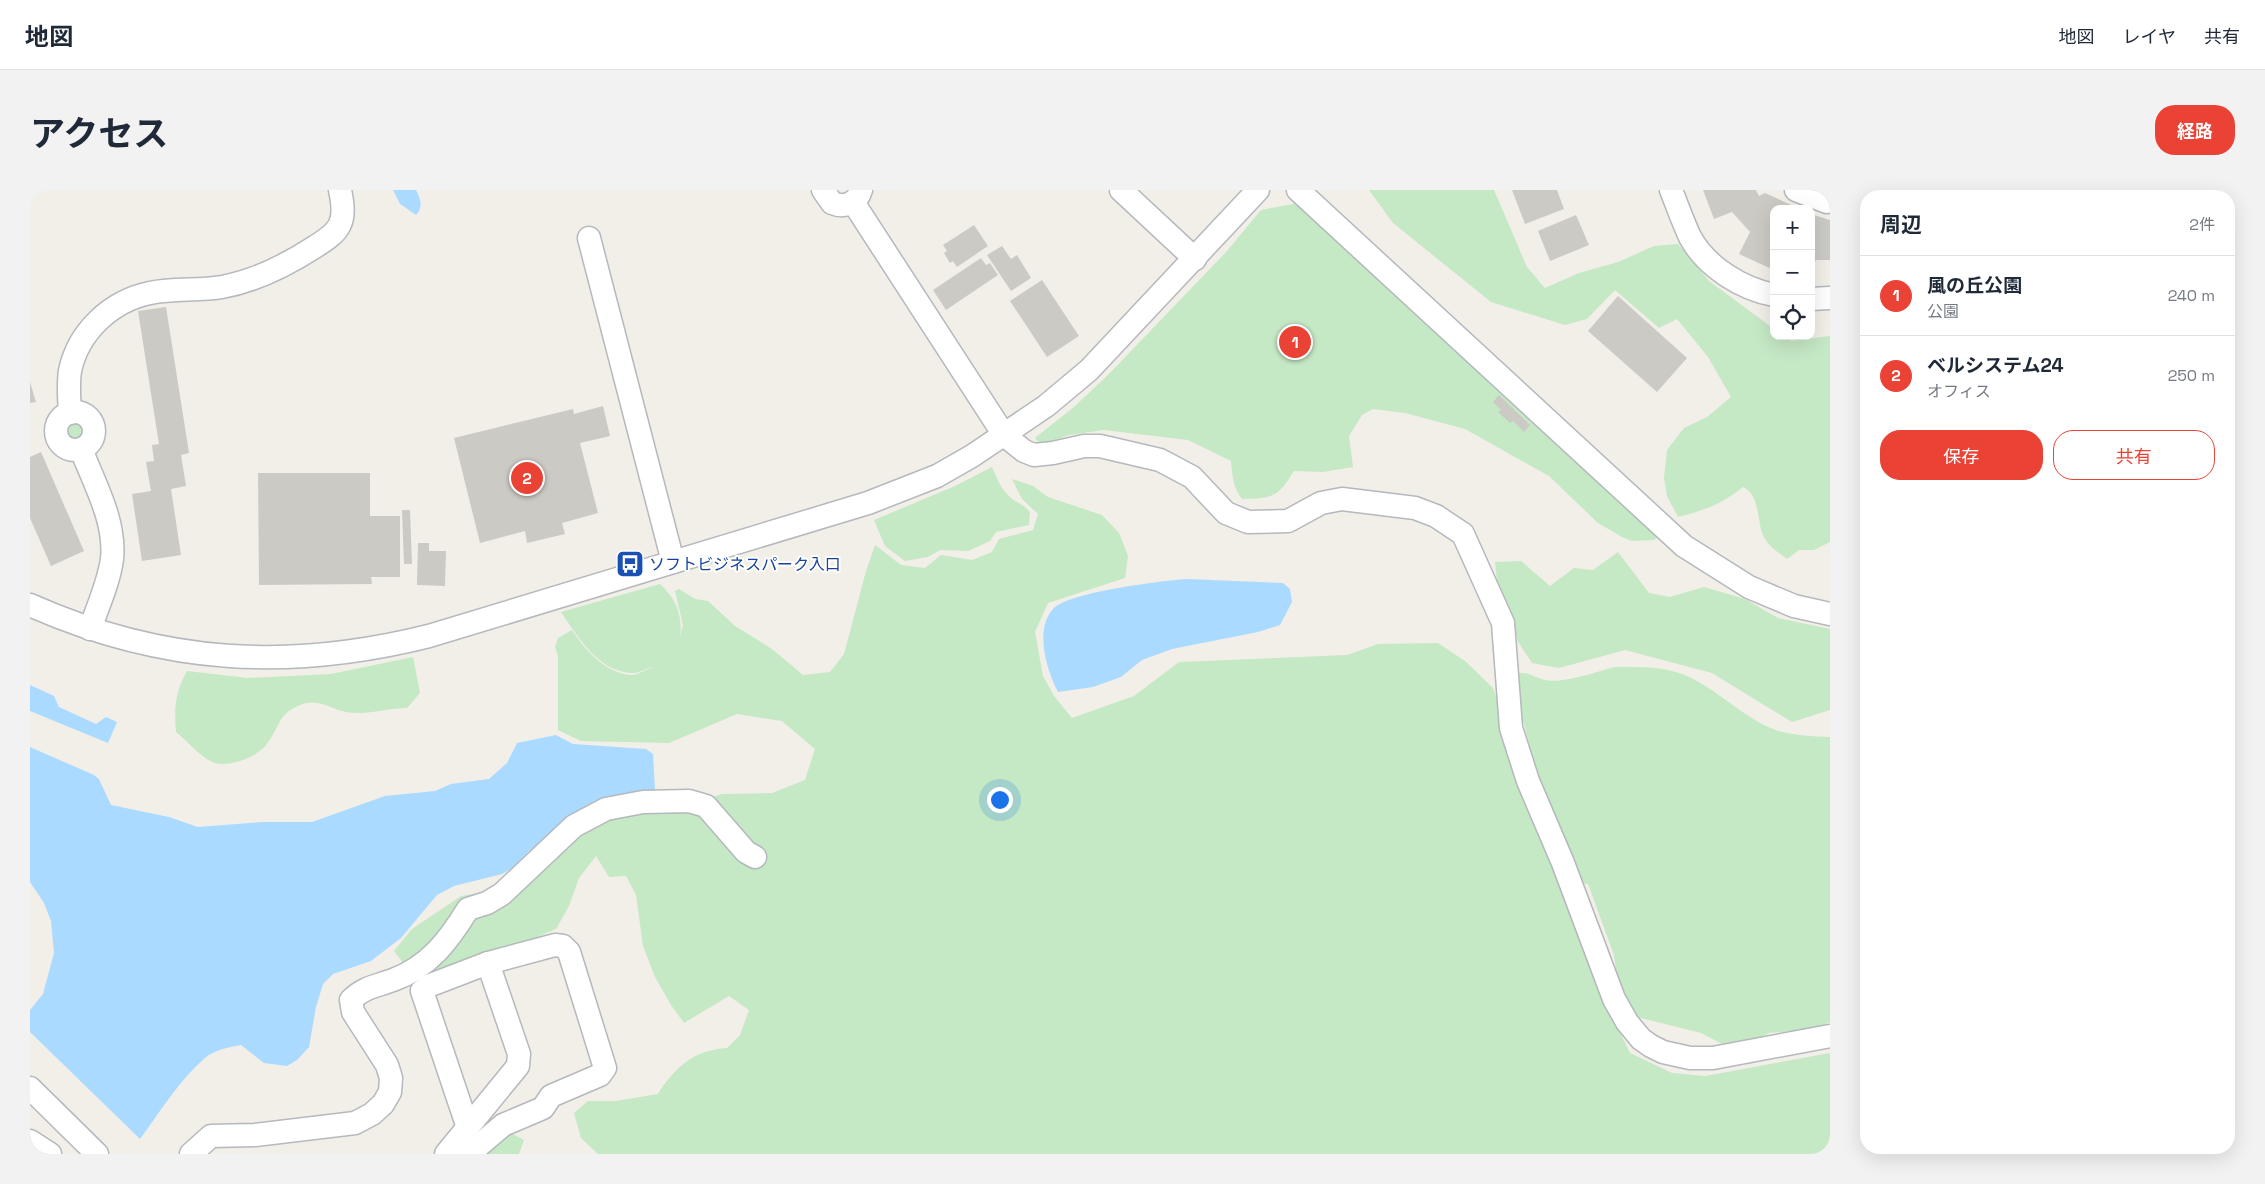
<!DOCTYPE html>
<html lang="ja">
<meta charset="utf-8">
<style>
:root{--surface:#fff;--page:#f2f2f3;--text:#1f2937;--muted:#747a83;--line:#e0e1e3;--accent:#ea4335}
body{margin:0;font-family:"Space Grotesk","Noto Sans JP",sans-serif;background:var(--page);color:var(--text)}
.controls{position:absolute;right:15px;top:15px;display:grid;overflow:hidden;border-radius:10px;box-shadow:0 5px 20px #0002}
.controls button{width:45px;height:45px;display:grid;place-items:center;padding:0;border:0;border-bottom:1px solid var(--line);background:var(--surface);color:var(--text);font:25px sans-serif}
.you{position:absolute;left:969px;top:609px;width:18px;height:18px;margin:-12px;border:4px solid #fff;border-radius:50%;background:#1a73e8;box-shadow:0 0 0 8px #1a73e833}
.badge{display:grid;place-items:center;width:32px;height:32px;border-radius:50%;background:var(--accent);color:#fff;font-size:16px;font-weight:700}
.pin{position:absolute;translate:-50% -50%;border:2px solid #fff;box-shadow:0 1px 5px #0006}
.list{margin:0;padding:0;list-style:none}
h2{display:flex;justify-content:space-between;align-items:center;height:65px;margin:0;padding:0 20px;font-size:21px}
h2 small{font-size:16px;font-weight:400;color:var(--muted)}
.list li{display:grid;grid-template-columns:32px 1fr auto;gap:15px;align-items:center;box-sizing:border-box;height:80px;padding:0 20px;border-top:1px solid var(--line)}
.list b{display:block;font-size:19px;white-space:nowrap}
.list p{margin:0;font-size:16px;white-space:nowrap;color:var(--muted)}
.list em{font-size:16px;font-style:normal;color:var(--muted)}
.actions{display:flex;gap:10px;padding:15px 20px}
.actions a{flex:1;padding:11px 0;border:1px solid var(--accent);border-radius:20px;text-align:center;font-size:18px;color:var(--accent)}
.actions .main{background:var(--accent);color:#fff}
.icon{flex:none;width:28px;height:28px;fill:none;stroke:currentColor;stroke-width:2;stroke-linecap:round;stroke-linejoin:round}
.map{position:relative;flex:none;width:1800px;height:964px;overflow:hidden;border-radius:20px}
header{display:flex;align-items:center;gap:30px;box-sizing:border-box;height:70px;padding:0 25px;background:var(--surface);border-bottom:1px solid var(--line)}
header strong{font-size:24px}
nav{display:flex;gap:28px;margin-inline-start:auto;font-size:18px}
.intro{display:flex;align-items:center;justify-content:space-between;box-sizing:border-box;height:120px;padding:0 30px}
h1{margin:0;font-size:35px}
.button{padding:12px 22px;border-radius:20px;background:var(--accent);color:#fff;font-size:18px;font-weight:700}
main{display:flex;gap:30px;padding:0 30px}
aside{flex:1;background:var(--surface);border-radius:20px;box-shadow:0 5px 20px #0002}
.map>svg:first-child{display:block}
</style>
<header>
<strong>地図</strong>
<nav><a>地図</a><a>レイヤ</a><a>共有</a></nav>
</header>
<div class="intro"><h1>アクセス</h1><a class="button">経路</a></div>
<main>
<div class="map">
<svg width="1800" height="964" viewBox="0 0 1800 964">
<rect width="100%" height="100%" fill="#f1efe8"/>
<g fill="#c5e8c5">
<path d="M1339,0H1464L1497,77L1515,98L1549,83L1588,72L1624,56L1648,54L1679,91L1744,139V146H1755L1761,151L1800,146V352L1784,360H1769L1757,369C1749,363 1738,356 1734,347C1726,332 1731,305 1713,297C1694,313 1673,321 1648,327L1637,306L1634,288L1637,260L1654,238L1677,227L1701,207L1678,167L1647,129L1629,138L1585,100L1557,129L1535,135L1461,112L1363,33Z"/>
<path d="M1268,13L1629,345L1624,350L1602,351L1592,347L1568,333L1519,286L1435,239L1375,223L1343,219L1332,225L1319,246L1323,277L1293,282L1264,281C1248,307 1242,309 1212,309C1203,298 1202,284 1201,271L1158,250L1074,240L1039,245L1011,255L1005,248L1044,217L1080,183L1197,61L1231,20Z"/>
<circle cx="45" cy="241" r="11"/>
<path d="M962,277C967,288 971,300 981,308C988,313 994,315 1000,322L999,335L966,342L960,351L938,361L910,360L898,367L875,371L855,356L844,330L925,296Z"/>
<path d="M982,289L1003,296L1018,307L1072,325L1089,343L1098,366L1095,388L1018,413L1005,442L1013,486L1024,506L1042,528L1104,506L1149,472L1317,465L1348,454L1408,453L1435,471L1463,498L1577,815L1600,863L1642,883L1675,886L1800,863V964H568L551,948L544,923L558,911H586L628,904C645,877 664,860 697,858L710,845L719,820L699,806L654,833L641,815L625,787L613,756L606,705L596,686L579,687L566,666L549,688L539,716L526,739L461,767L386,790L364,761L382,739L431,706L490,696L533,654L571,629L647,619L692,604L742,603L775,590L785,559L752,531L707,524L639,553L551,551L528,540V466L525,457L528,448L542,440C555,460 575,483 601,485C608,485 617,479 623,477C617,478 608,484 601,483C568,481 548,447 531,422L630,394C646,409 653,425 650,447L653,435L645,401L649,399L665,409L678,411L705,436L742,459L773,485L800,482L814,464L836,381L845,355L871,375L895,378L911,365L942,370L962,362L969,349L1003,340L1008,324L992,309Z"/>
<polygon points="1588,362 1619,403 1640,407 1674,397 1715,409 1748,428 1800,439 1800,520 1762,532 1682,483 1595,460 1529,478 1502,473 1488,452 1480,419 1467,391 1465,372 1491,371 1520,396 1544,378 1563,380"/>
<path d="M383,467L390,503L377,518C357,518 335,526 316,522C300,519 290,509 273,514C247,523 251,536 236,555C227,567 200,577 185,573C170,568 158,551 146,542C144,519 145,502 157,481L218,488L301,484Z"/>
<path d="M1584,477C1607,477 1630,476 1652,484C1681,495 1709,523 1736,536C1756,546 1779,546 1800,547V832L1783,839L1739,843L1723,851L1694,855L1671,843L1607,827L1588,793L1584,765L1558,694L1548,693L1508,587L1491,523L1489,483C1500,482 1505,488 1515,490C1530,494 1568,482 1584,477Z"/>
<polygon points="481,943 494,950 489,964 454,964"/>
</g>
<g fill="#aadaff">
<path d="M363,0H386C390,8 394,17 386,25L370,14Z"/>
<path d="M1156,389L1253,393L1260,399L1262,412L1250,435L1228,442L1142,459L1112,470L1091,487L1063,497L1028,502C1017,481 1004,440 1023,419C1038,402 1131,391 1156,389Z"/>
<polygon points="0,495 24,506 29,517 66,534 76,527 87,532 78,553 0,521"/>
<path d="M526,545L543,554L616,559L623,564L625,600L535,634L499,661L484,677L472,684L424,696L407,705L371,748L341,771L303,784L293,794L286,817L279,857L267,870L257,876L234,873L211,855C199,857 184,860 175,868C149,890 130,922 110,949L0,842V820L13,804L24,763L21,731L14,713L0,692V557L64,585L69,589L81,615L139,627L168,637L233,632H282L355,606L405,601L421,594L459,589L477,573L487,553Z"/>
</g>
<g fill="#cccac5">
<polygon points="1482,0 1527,0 1534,19 1495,34"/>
<polygon points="1673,0 1726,0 1729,6 1735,3 1770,19 1744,19 1744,80 1709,64 1720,42 1702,22 1684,29"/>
<polygon points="1781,24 1800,30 1800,70 1786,70 1781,79"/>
<polygon points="1546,25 1559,55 1520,71 1508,41"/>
<polygon points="944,35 958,56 927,77 923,71 920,73 914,63 917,61 913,55"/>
<polygon points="972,56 981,69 987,65 1001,88 981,101 957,65"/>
<polygon points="951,68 956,75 960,73 968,85 916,120 903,100"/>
<polygon points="1012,90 1049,146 1017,167 980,111"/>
<polygon points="1588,106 1657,168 1627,202 1558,141"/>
<polygon points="136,117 159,263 151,265 156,296 141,299 151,365 112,371 102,304 121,301 116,272 124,271 122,255 129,254 108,121"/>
<polygon points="0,192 6,212 0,213"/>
<polygon points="1469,205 1500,235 1494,242 1483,231 1480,233 1468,222 1471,220 1463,212"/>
<polygon points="573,216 580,246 550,253 568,323 532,333 535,344 497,353 495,341 450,353 424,248 543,219 544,224"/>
<polygon points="11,262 54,361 21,376 0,328 0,267"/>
<polygon points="228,283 340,283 340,326 370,326 370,387 341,387 342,394 229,395"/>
<polygon points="372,320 380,320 382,374 374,374"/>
<polygon points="388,353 399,353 399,361 416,361 415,396 387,395"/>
</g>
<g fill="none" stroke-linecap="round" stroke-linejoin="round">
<defs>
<g id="minor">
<path d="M793,0L802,13C814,18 827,14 831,0"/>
<polyline points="1091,0 1165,69"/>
<polyline points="1268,0 1654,356 1719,397 1764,416 1800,424"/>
<path d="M1641,0C1647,15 1653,32 1660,47C1676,77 1712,99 1744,105"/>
<polyline points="1766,0 1797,12 1800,11"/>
<polyline points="823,12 974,245 994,261 1004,265 1023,263 1054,256 1070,256 1130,270 1162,287 1196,323 1218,332 1258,331 1291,313 1312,309 1385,318 1406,326 1433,344 1473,433 1481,538 1498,591 1533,673 1584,809 1597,832 1611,849 1621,856 1633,862 1660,868 1683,868 1800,846"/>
<polyline points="559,48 643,372"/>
<polyline points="1781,109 1800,108"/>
<circle cx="45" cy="241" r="19"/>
<path d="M40,223C39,209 38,194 40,181C48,142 81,111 120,103C144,98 168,101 192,97C225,91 255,76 283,58C311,41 317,33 310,0"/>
<path d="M51,259C64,293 86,331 82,369C79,392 68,416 60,439"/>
<path d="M0,415C133,474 259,481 399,446L838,313L907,286L942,266L1016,216L1059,180L1228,0"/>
<polyline points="0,898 67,964"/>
<polyline points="438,938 392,801 398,796 458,773 525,755 533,756 539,762 575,878 570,885 521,906 513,918 473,935 439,964"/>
<polyline points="0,951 20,964"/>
<path d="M161,964L181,946L225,945L325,933L342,924L353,914L360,902L361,888L357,875L323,822L321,810C334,797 347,796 363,790C399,777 419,750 438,719L457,713L472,704L544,636L576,619L613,612L659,611L676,616L716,662L725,667"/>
<polyline points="416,964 488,876 489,864 458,773"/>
</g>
</defs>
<use href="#minor" stroke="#b5b8bc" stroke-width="25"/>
<use href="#minor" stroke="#fff" stroke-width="22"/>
</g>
<defs>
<symbol id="bus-square" viewBox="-11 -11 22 22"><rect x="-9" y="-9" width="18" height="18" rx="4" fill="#1a4fb4" stroke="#fff"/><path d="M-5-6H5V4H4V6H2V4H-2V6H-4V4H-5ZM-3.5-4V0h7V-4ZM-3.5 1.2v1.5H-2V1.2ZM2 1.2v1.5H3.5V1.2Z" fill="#fff"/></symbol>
</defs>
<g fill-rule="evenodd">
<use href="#bus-square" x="584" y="358" width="32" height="32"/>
</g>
<g text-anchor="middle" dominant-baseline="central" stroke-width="4" stroke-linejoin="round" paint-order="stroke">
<g font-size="16" fill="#164399" stroke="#fff" text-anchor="start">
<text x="619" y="374">ソフトビジネスパーク入口</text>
</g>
</g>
</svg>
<div class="controls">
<button>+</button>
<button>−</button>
<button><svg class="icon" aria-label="locate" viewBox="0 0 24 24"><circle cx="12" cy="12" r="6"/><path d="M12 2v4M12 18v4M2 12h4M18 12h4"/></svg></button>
</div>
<div class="you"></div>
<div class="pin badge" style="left:1265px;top:152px">1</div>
<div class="pin badge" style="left:497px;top:288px">2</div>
</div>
<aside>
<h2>周辺<small>2件</small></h2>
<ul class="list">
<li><span class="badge">1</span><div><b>風の丘公園</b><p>公園</p></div><em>240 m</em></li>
<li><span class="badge">2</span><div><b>ベルシステム24</b><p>オフィス</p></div><em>250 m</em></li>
</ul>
<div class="actions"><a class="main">保存</a><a>共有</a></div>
</aside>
</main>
